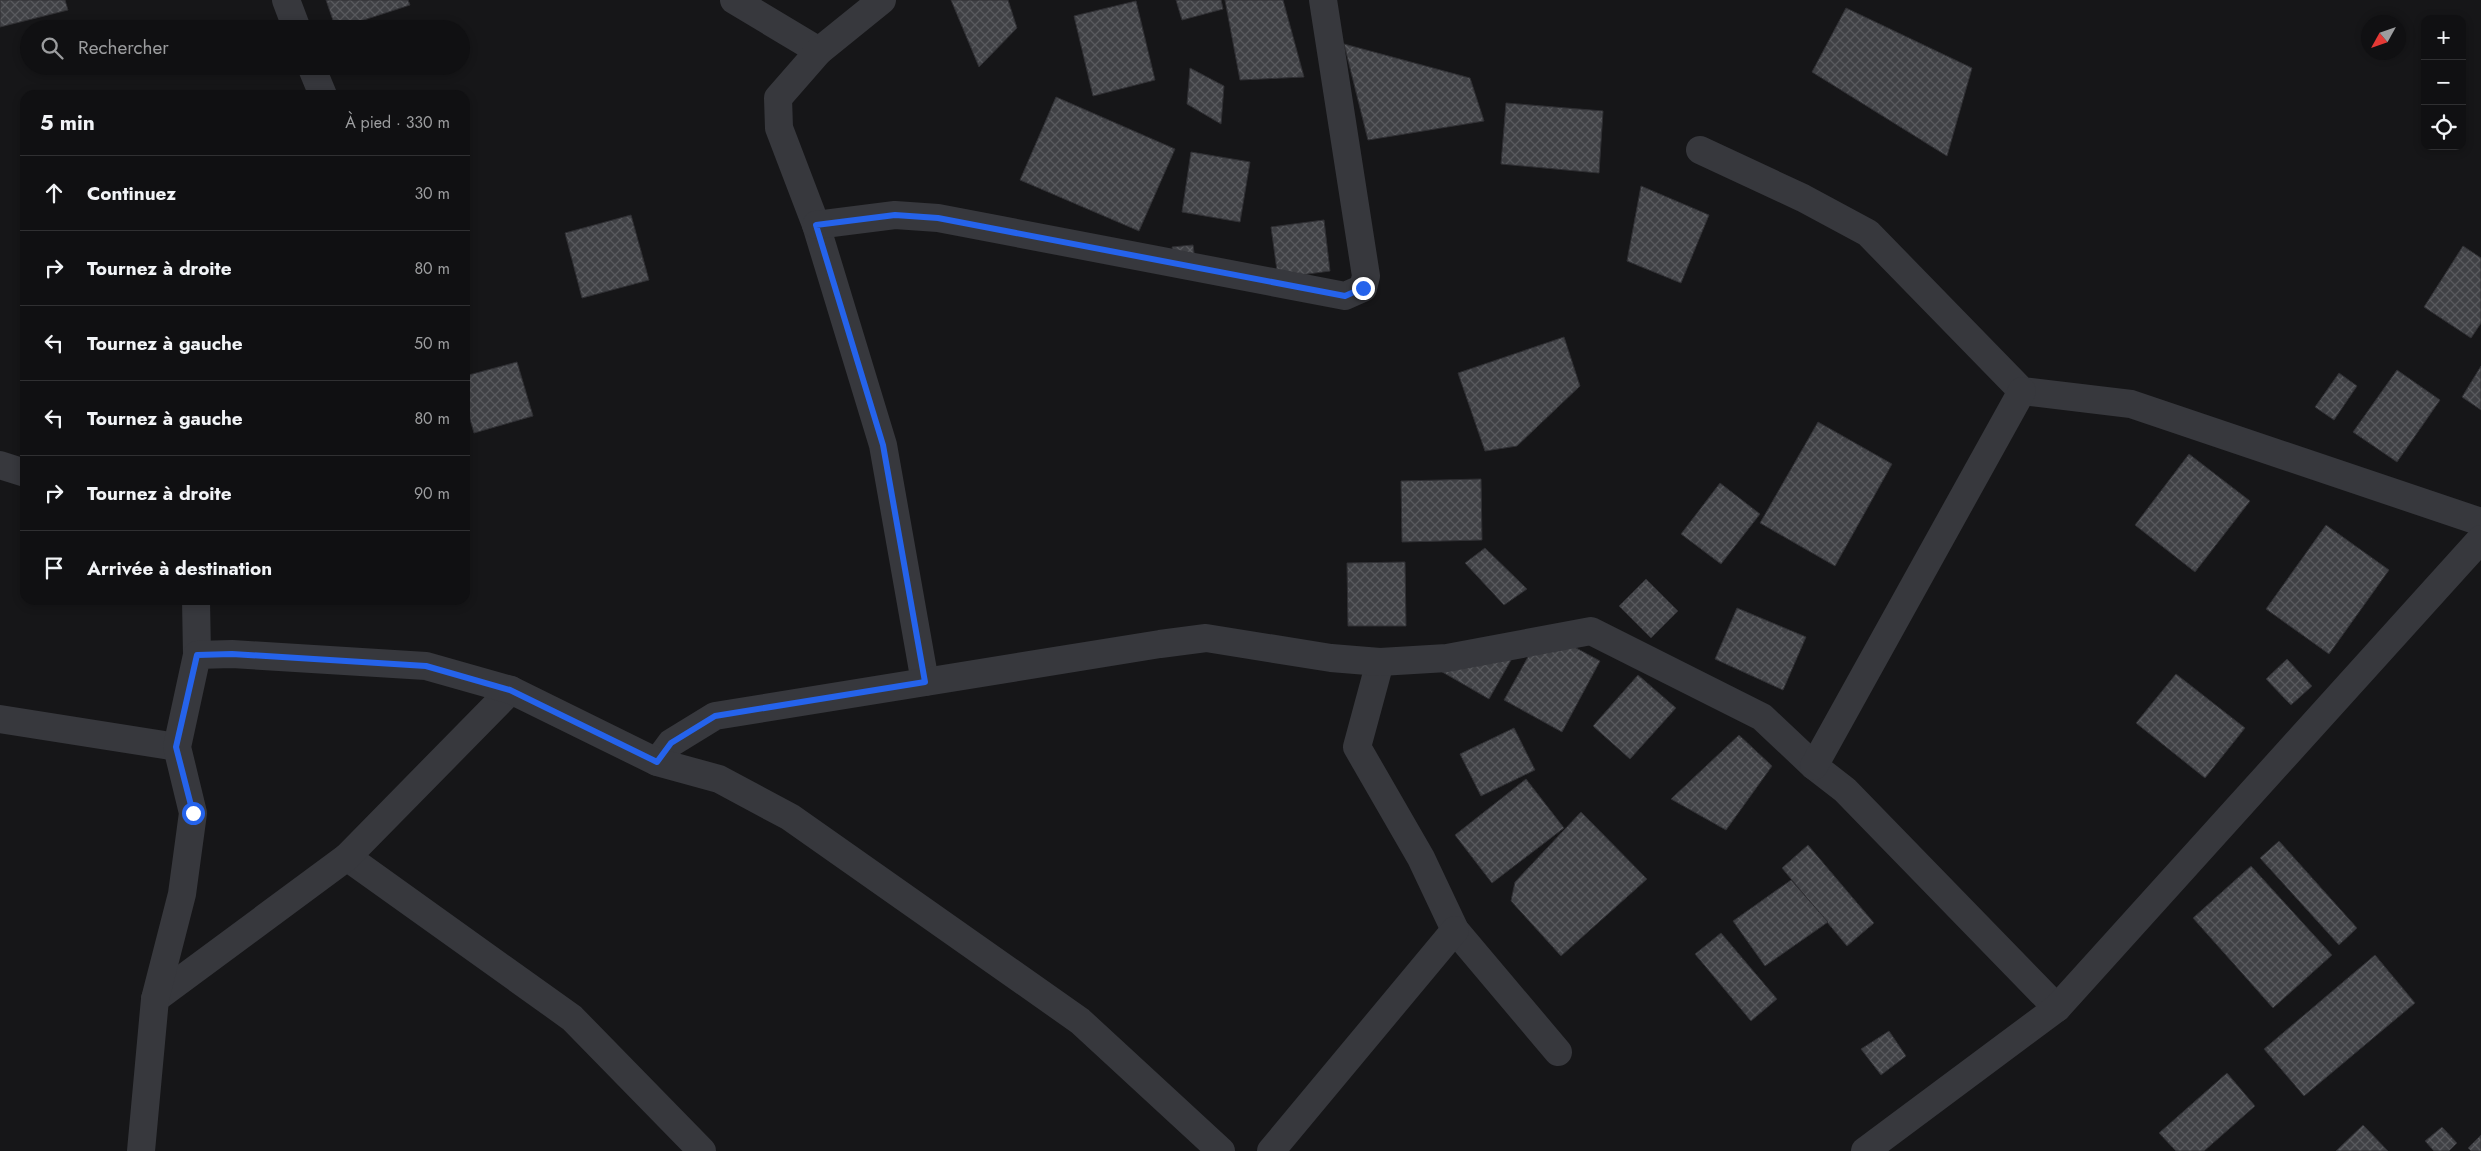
<!DOCTYPE html>
<html lang="fr">
<meta charset="utf-8">
<style>
:root{--surface:#101012;--page:#1e1e20;--text:#f1f3f6;--muted:#9c9d9f;--line:#303032}
body{margin:0;font-family:Jost,sans-serif;background:var(--page);color:var(--text)}
.controls{position:absolute;right:15px;top:15px;display:grid;overflow:hidden;border-radius:10px;box-shadow:0 2px 8px #0003}
.controls button{width:45px;height:45px;display:grid;place-items:center;padding:0;border:0;border-bottom:1px solid var(--line);background:var(--surface);color:var(--text);font:25px sans-serif}
.compass{position:absolute;left:2361px;top:15px;width:45px;height:45px;border-radius:50%;background:var(--surface);box-shadow:0 2px 8px #0003;rotate:230deg}
.stop{position:absolute;width:15px;height:15px;margin:-11px;border:4px solid #2563eb;border-radius:50%;background:#fff}
.stop.end{background:#2563eb;border-color:#fff;box-shadow:0 1px 5px #0008}
.list{margin:0;padding:0;list-style:none}
h2{display:flex;justify-content:space-between;align-items:center;height:65px;margin:0;padding:0 20px;font-size:21px}
h2 small{font-size:16px;font-weight:400;color:var(--muted)}
.list li{display:grid;grid-template-columns:32px 1fr auto;gap:15px;align-items:center;box-sizing:border-box;height:75px;padding:0 20px;border-top:1px solid var(--line)}
.list b{display:block;font-size:19px;white-space:nowrap}
.list em{font-size:16px;font-style:normal;color:var(--muted)}
.icon{flex:none;width:28px;height:28px;fill:none;stroke:currentColor;stroke-width:2;stroke-linecap:round;stroke-linejoin:round}
.map{position:relative;flex:none;width:2481px;height:1151px;overflow:hidden}
.search{position:absolute;background:var(--surface);box-shadow:0 2px 8px #0003;left:20px;top:20px;width:450px;height:55px;display:flex;align-items:center;gap:12px;box-sizing:border-box;padding:0 18px;border-radius:28px;color:var(--muted);font-size:19px}
.panel{position:absolute;background:var(--surface);box-shadow:0 2px 8px #0003;left:20px;top:90px;width:450px;height:515px;border-radius:15px}
.map>svg:first-child{display:block}
</style>
<div class="map">
<svg width="2481" height="1151" viewBox="0 0 2481 1151">
<defs>
<pattern id="building-cross-hatch" width="8" height="8" patternUnits="userSpaceOnUse" patternTransform="scale(1.25)"><rect width="8" height="8" fill="#404145"/><path d="M0 0l8 8M0 8l8-8" fill="none" stroke="#595a5e"/></pattern>
</defs>
<rect width="100%" height="100%" fill="#161618"/>
<g fill="url(#building-cross-hatch)" stroke="#303034">
<polygon points="0,0 65,0 68,10 0,27"/>
<polygon points="326,0 408,0 410,5 336,29"/>
<polygon points="951,0 1008,0 1017,28 979,67"/>
<polygon points="1176,0 1221,0 1223,9 1182,20"/>
<polygon points="1225,0 1283,0 1304,77 1240,80"/>
<polygon points="1136,1 1155,80 1093,96 1074,16"/>
<polygon points="1846,8 1972,68 1947,156 1812,72"/>
<polygon points="1344,44 1470,78 1484,121 1368,140"/>
<polygon points="1190,68 1224,86 1221,124 1187,104"/>
<polygon points="1056,97 1175,149 1139,231 1020,180"/>
<polygon points="1506,103 1603,111 1599,173 1501,164"/>
<polygon points="1191,152 1250,162 1240,222 1182,212"/>
<polygon points="1641,186 1709,215 1681,283 1627,261"/>
<polygon points="631,215 649,280 582,298 565,233"/>
<polygon points="1324,220 1330,271 1278,278 1271,227"/>
<polygon points="1193,245 1195,260 1175,257 1172,247"/>
<polygon points="2463,246 2481,258 2481,323 2471,338 2424,307"/>
<polygon points="1564,337 1580,386 1517,446 1485,451 1458,373"/>
<polygon points="517,362 533,416 474,433 465,402 465,376"/>
<polygon points="2481,366 2481,410 2462,397"/>
<polygon points="2397,370 2440,400 2397,462 2353,432"/>
<polygon points="2339,373 2357,386 2334,420 2315,407"/>
<polygon points="1818,422 1892,464 1835,566 1760,523"/>
<polygon points="2189,454 2250,501 2195,572 2135,525"/>
<polygon points="1481,479 1482,540 1402,542 1401,481"/>
<polygon points="1720,483 1760,514 1721,564 1681,534"/>
<polygon points="2326,525 2389,570 2329,654 2266,609"/>
<polygon points="1485,548 1527,589 1504,605 1465,563"/>
<polygon points="1405,562 1406,626 1348,626 1347,563"/>
<polygon points="1646,579 1678,611 1651,638 1619,606"/>
<polygon points="1737,608 1806,637 1783,690 1715,659"/>
<polygon points="1543,630 1600,661 1562,732 1504,700"/>
<polygon points="1481,656 1511,660 1489,699 1432,666"/>
<polygon points="2287,659 2312,686 2291,705 2266,679"/>
<polygon points="2176,674 2245,728 2205,778 2136,723"/>
<polygon points="1638,675 1676,708 1630,759 1593,726"/>
<polygon points="1514,728 1535,770 1481,796 1460,754"/>
<polygon points="1739,735 1772,766 1726,830 1671,799"/>
<polygon points="1526,779 1564,828 1492,883 1455,835"/>
<polygon points="1581,812 1647,879 1561,956 1511,901 1515,882"/>
<polygon points="2279,841 2357,928 2339,945 2260,858"/>
<polygon points="1808,845 1874,923 1847,946 1782,868"/>
<polygon points="2251,866 2332,955 2273,1008 2193,918"/>
<polygon points="1791,880 1828,922 1765,966 1733,921"/>
<polygon points="1721,933 1777,999 1751,1021 1695,954"/>
<polygon points="2375,955 2415,1003 2304,1096 2264,1049"/>
<polygon points="1889,1031 1906,1056 1881,1075 1861,1049"/>
<polygon points="2227,1073 2255,1106 2204,1151 2176,1151 2159,1133"/>
<polygon points="2363,1125 2388,1151 2336,1151"/>
<polygon points="2442,1127 2457,1143 2449,1151 2434,1151 2425,1141"/>
<polygon points="2481,1135 2481,1151 2471,1151 2468,1148"/>
</g>
<g fill="none" stroke-linecap="round" stroke-linejoin="round">
<g stroke="#37383d" stroke-width="28">
<polyline points="286,0 297,29"/>
<polyline points="734,0 819,51"/>
<polyline points="882,0 819,51 778,98 779,128 816,225 883,445 925,682"/>
<polyline points="311,66 323,95"/>
<polyline points="1700,150 1803,198 1868,233 2022,391 2131,404 2481,522"/>
<polyline points="816,225 895,215 938,218 1345,296 1363,288 1366,276 1323,0"/>
<polyline points="0,465 25,473"/>
<polyline points="196,600 197,655"/>
<polyline points="1380,662 1357,747 1421,858 1455,930 1558,1052"/>
<polyline points="0,719 177,747"/>
<polyline points="657,762 671,743 715,716 1160,644 1206,638 1331,658 1380,662 1447,658 1591,631 1762,717 1814,766 1845,790 2057,1008"/>
<polyline points="1814,766 2022,391"/>
<polyline points="347,857 572,1018 702,1151"/>
<polyline points="155,999 347,857 511,690"/>
<polyline points="141,1151 155,999 182,894 193,813 177,747 197,655 232,654 426,666 511,690 657,762 719,779 790,817 1080,1021 1221,1151"/>
<polyline points="1271,1151 1455,930"/>
<polyline points="1865,1151 2057,1008 2481,539"/>
</g>
</g>
<g fill="none" stroke-linecap="round" stroke-linejoin="round">
<polyline stroke="#2563eb" stroke-width="6" points="193,813 176,747 197,655 232,654 426,666 510,690 657,762 671,743 715,716 925,682 883,445 816,225 895,215 938,218 1345,296 1363,288"/>
</g>
</svg>
<div class="controls">
<button>+</button>
<button>−</button>
<button><svg class="icon" aria-label="locate" viewBox="0 0 24 24"><circle cx="12" cy="12" r="6"/><path d="M12 2v4M12 18v4M2 12h4M18 12h4"/></svg></button>
</div>
<svg class="compass" viewBox="-18 -18 36 36"><path d="M0-13l5 13h-10z" fill="#e53935"/><path d="M0 13l5-13h-10z" fill="#9c9d9f"/></svg>
<div class="stop" style="left:193px;top:813px"></div>
<div class="stop end" style="left:1363px;top:288px"></div>
<div class="search"><svg class="icon" aria-label="search" viewBox="0 0 24 24"><circle cx="10" cy="10" r="6"/><path d="M15 15l6 6"/></svg>Rechercher</div>
<section class="panel">
<h2>5 min<small>À pied · 330 m</small></h2>
<ul class="list">
<li><svg class="icon" aria-label="ahead" viewBox="0 0 24 24"><path d="M12 20V5M6 11l6-6 6 6"/></svg><div><b>Continuez</b></div><em>30 m</em></li>
<li><svg class="icon" aria-label="right" viewBox="0 0 24 24"><path d="M7 20v-9h11M14 6l5 5-5 5"/></svg><div><b>Tournez à droite</b></div><em>80 m</em></li>
<li><svg class="icon" aria-label="left" viewBox="0 0 24 24"><path d="M17 20v-9H6M10 6l-5 5 5 5"/></svg><div><b>Tournez à gauche</b></div><em>50 m</em></li>
<li><svg class="icon" aria-label="left" viewBox="0 0 24 24"><path d="M17 20v-9H6M10 6l-5 5 5 5"/></svg><div><b>Tournez à gauche</b></div><em>80 m</em></li>
<li><svg class="icon" aria-label="right" viewBox="0 0 24 24"><path d="M7 20v-9h11M14 6l5 5-5 5"/></svg><div><b>Tournez à droite</b></div><em>90 m</em></li>
<li><svg class="icon" aria-label="arrive" viewBox="0 0 24 24"><path d="M6 21V4h12l-3 4 3 4H6"/></svg><div><b>Arrivée à destination</b></div></li>
</ul>
</section>
</div>
